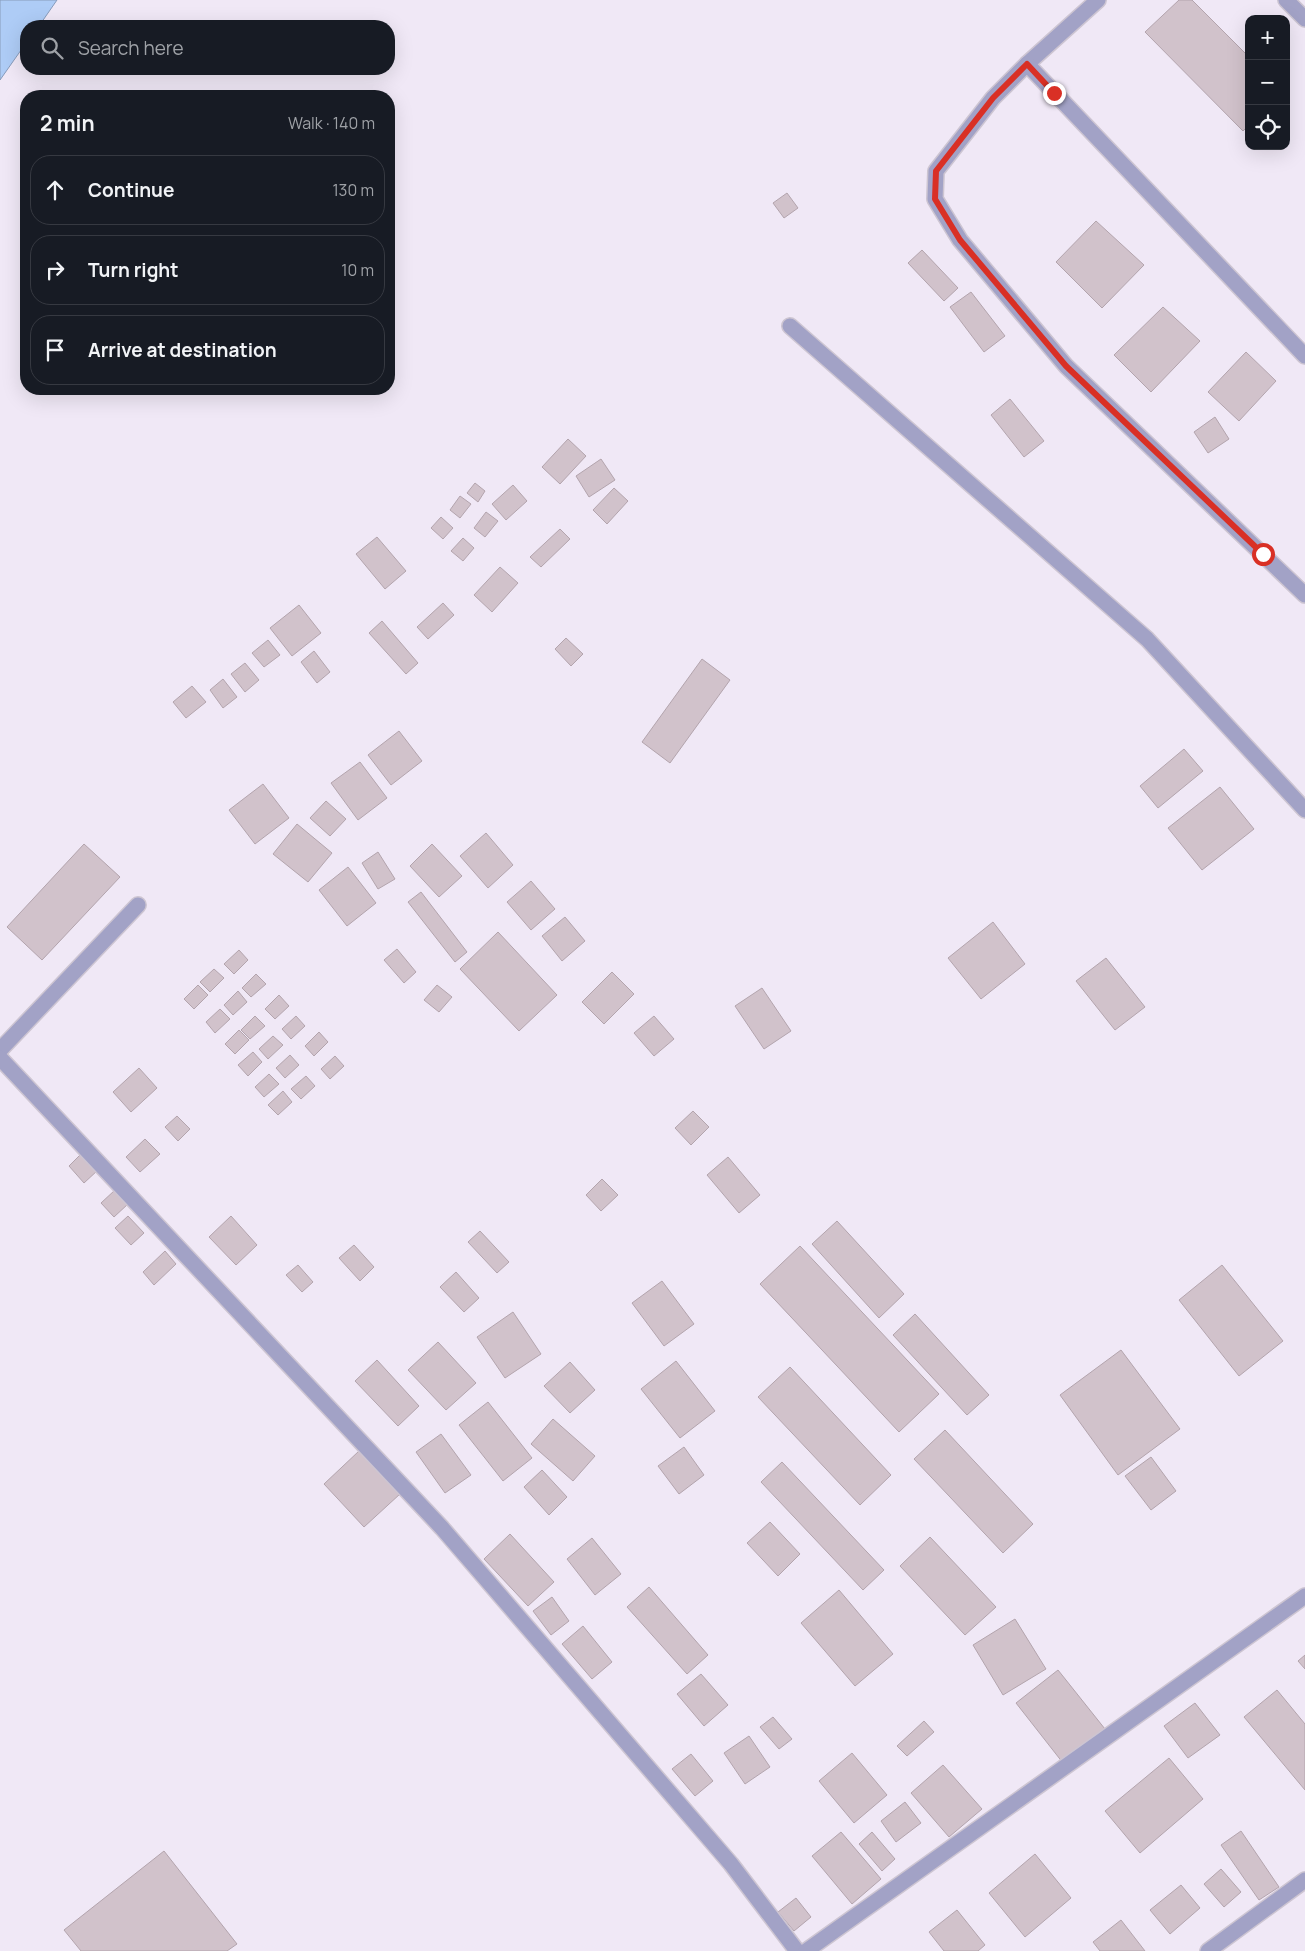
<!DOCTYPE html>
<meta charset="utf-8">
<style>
:root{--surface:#171b24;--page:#20242c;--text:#f1f3f6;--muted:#9ea1a6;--line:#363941}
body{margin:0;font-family:Manrope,sans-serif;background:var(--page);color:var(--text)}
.controls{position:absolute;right:15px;top:15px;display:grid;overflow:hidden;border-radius:10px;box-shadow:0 5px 20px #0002}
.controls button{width:45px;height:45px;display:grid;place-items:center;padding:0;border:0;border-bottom:1px solid var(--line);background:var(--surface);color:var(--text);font:25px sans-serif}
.stop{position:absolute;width:15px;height:15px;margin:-11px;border:4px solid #d93025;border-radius:50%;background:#fff}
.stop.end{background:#d93025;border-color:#fff;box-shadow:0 1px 5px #0008}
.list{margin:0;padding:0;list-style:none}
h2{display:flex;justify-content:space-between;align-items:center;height:65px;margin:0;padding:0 20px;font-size:21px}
h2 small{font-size:16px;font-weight:400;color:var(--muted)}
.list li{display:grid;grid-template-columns:32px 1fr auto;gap:15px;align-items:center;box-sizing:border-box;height:70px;margin:0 10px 10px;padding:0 10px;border:1px solid var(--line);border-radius:20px}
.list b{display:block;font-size:19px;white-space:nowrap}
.list em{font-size:16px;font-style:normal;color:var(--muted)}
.icon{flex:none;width:28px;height:28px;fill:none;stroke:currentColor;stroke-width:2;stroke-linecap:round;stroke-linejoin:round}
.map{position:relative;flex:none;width:1305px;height:1951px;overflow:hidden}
.search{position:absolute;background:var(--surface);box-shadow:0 5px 20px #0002;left:20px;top:20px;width:375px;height:55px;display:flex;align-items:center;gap:12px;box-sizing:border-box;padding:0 18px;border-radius:20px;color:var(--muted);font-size:19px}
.panel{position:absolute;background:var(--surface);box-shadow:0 5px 20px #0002;left:20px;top:90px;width:375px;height:305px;border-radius:20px}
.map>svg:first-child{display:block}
</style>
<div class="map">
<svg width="1305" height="1951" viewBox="0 0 1305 1951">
<rect width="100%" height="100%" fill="#f0e8f6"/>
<polygon fill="#aeccf6" stroke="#879bba" points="0,0 57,0 39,26 26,26 26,43 0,80"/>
<g fill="#d1c2cb" stroke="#b3a4ad">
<polygon points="1179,0 1192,0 1249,57 1249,125 1243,131 1145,32"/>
<polygon points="787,193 798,208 784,218 773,203"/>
<polygon points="1096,221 1144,265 1102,308 1056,262"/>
<polygon points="922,250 958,288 944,301 908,263"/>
<polygon points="971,292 1005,336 984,352 950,307"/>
<polygon points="1163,307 1200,341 1151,392 1114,355"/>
<polygon points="1246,352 1276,381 1239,421 1208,392"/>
<polygon points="1010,399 1044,441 1024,457 991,415"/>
<polygon points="1215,417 1229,439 1208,453 1194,432"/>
<polygon points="568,439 586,456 560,484 542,467"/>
<polygon points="601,459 615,480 589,497 576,476"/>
<polygon points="475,483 485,491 478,502 467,493"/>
<polygon points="513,485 527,501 506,520 492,504"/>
<polygon points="614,488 628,501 607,524 593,510"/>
<polygon points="460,496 471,504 460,518 450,510"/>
<polygon points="486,512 498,521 485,537 474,528"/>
<polygon points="441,517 453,528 443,539 431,528"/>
<polygon points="560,529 570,539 541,567 530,557"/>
<polygon points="377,537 406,571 385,589 356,554"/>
<polygon points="463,538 474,548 463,561 451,551"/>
<polygon points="500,567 518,583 492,612 474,595"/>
<polygon points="443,603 454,615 428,639 417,627"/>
<polygon points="299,605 321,633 292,656 270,628"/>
<polygon points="382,621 418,663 406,674 369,633"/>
<polygon points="566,638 583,654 571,666 555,649"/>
<polygon points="268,640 280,655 264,667 252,653"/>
<polygon points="314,651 330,672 317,683 301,662"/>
<polygon points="702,659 730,680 670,763 642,742"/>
<polygon points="245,663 259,680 245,692 231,674"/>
<polygon points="223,679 237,697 223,708 210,690"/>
<polygon points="192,686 206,702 186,718 173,702"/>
<polygon points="399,731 422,761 391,785 368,755"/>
<polygon points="1184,749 1203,771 1158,808 1140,786"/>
<polygon points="360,762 387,798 358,820 331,783"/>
<polygon points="263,784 289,818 255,844 229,810"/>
<polygon points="1220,787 1254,829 1202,870 1168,828"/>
<polygon points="326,801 346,819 330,836 310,818"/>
<polygon points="297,824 332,853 308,882 273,854"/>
<polygon points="486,833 513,865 488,888 460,856"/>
<polygon points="84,844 120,877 42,960 7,927"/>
<polygon points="432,844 462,876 439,897 410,866"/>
<polygon points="378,852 395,879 378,889 362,863"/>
<polygon points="348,867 376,903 347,926 319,890"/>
<polygon points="531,881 555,909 531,930 507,902"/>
<polygon points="421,892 467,952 455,962 408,902"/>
<polygon points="565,917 585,941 562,961 542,936"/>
<polygon points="993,922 1025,964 981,999 948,958"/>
<polygon points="498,932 557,995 519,1031 460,969"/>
<polygon points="397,949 416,972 404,983 384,960"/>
<polygon points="239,950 248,960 234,974 224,964"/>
<polygon points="1106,958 1145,1007 1115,1030 1076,981"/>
<polygon points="214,969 224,978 210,992 200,982"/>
<polygon points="612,972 634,994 604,1024 582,1002"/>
<polygon points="256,974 266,984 251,997 242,988"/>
<polygon points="198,985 208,995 194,1009 184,999"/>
<polygon points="437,985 452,997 439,1012 424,1000"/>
<polygon points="762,988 791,1031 764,1049 735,1006"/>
<polygon points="238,991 247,1002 233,1015 224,1005"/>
<polygon points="279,995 289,1006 275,1019 265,1009"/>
<polygon points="220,1009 230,1019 215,1033 206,1022"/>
<polygon points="255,1016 265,1026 250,1039 241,1030"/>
<polygon points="296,1016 305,1026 291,1039 282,1029"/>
<polygon points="654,1016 674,1039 654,1056 634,1033"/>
<polygon points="239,1030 249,1040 235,1054 225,1044"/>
<polygon points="319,1032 328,1042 314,1056 305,1046"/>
<polygon points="273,1036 283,1045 268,1059 259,1049"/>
<polygon points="253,1052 262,1062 248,1076 238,1065"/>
<polygon points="290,1055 299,1065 285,1078 276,1068"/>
<polygon points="335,1056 344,1066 330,1079 321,1069"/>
<polygon points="139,1068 157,1088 131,1112 113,1092"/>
<polygon points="269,1074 279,1084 264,1097 255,1087"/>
<polygon points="306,1076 315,1086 301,1099 291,1089"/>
<polygon points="283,1091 292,1102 278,1115 268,1105"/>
<polygon points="693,1111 709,1127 691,1145 675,1128"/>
<polygon points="177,1116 190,1129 178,1141 165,1127"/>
<polygon points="145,1139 160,1154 140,1172 126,1157"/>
<polygon points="82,1153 98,1170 84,1183 69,1166"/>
<polygon points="728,1157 760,1195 739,1213 707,1175"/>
<polygon points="602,1179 618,1195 601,1211 586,1195"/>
<polygon points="115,1190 128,1204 114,1217 101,1203"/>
<polygon points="128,1216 144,1233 131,1245 115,1228"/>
<polygon points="231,1216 257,1245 236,1265 209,1237"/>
<polygon points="837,1221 904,1294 879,1318 812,1244"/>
<polygon points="480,1231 509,1262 497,1273 468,1242"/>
<polygon points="354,1245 374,1267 360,1281 339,1258"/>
<polygon points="800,1246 939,1394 899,1432 760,1284"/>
<polygon points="165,1251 176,1264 154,1285 143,1272"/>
<polygon points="298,1265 313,1282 302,1292 286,1275"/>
<polygon points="1222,1265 1283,1341 1239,1376 1179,1300"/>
<polygon points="456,1272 479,1298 464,1312 440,1287"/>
<polygon points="662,1281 694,1324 664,1346 632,1303"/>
<polygon points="513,1312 541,1354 505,1378 477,1337"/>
<polygon points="915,1314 989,1395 967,1415 893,1335"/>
<polygon points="438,1342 476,1383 446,1410 408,1370"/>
<polygon points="1121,1350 1180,1429 1118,1475 1060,1395"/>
<polygon points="377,1360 419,1406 398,1426 355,1381"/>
<polygon points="676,1361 715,1411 680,1438 641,1389"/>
<polygon points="570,1362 595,1390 570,1413 544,1386"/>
<polygon points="790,1367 891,1475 860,1505 758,1397"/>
<polygon points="488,1402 532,1458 503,1481 459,1425"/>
<polygon points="553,1419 595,1456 573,1481 531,1444"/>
<polygon points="945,1430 1033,1524 1003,1553 914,1459"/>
<polygon points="441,1434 471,1475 445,1493 416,1452"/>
<polygon points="684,1447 704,1475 679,1494 658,1466"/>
<polygon points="359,1451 400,1494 364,1527 324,1484"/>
<polygon points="1151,1457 1176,1491 1151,1510 1125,1476"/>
<polygon points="782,1462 884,1570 863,1590 761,1482"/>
<polygon points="542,1470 567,1497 549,1515 524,1487"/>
<polygon points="770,1522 800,1554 778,1576 747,1543"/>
<polygon points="510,1534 554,1582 528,1606 484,1559"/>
<polygon points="930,1537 996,1607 965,1635 900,1566"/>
<polygon points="592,1538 621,1574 595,1595 567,1559"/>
<polygon points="649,1587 708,1655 687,1674 627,1607"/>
<polygon points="839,1590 893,1654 855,1686 801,1623"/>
<polygon points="552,1597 569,1621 551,1635 533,1611"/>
<polygon points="1015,1619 1046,1669 1003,1695 973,1645"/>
<polygon points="583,1626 612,1662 592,1679 562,1644"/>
<polygon points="1305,1655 1305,1669 1298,1661"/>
<polygon points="1058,1670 1105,1729 1063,1763 1016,1703"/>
<polygon points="701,1674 728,1705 704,1726 677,1694"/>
<polygon points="1277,1690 1305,1724 1305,1790 1244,1717"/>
<polygon points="1195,1703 1220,1735 1188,1758 1164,1726"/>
<polygon points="773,1717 792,1739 779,1749 760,1727"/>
<polygon points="924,1721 934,1732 907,1756 897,1746"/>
<polygon points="749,1736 770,1767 745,1784 724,1753"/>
<polygon points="852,1753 887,1795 854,1823 819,1781"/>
<polygon points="691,1754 713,1781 695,1796 672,1769"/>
<polygon points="1169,1758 1203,1799 1140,1853 1105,1811"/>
<polygon points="943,1765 982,1809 949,1837 911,1793"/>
<polygon points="905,1802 921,1823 896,1842 881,1821"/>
<polygon points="1241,1831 1279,1887 1259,1900 1221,1845"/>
<polygon points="841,1832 881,1879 852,1904 812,1856"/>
<polygon points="872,1832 895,1859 882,1871 859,1844"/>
<polygon points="164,1851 237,1944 227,1951 81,1951 64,1930"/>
<polygon points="1035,1854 1071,1898 1025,1937 989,1893"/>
<polygon points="1221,1869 1241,1892 1224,1907 1204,1884"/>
<polygon points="1181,1885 1200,1908 1170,1934 1150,1910"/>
<polygon points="796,1898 811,1917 794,1931 778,1912"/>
<polygon points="957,1910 985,1945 978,1951 944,1951 929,1932"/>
<polygon points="1121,1920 1145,1951 1100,1951 1093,1942"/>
</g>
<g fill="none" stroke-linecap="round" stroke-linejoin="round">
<defs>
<g id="lane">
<polyline points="0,1050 138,905"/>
<polyline points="0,1058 442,1528 731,1864 797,1951"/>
</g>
<g id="street">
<polyline points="1098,0 1027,64 993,98 936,171 935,199 960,240 1066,366 1305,595"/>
<polyline points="1286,0 1305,19"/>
<polyline points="1027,64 1305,356"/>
<polyline points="790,326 1147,639 1305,810"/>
<polyline points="806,1951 1305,1596"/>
<polyline points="1208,1951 1305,1880"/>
</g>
</defs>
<use href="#lane" stroke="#cdc5d2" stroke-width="18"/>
<use href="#street" stroke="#cdc5d2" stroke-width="18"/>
<use href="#lane" stroke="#a2a2c6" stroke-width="15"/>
<use href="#street" stroke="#a2a2c6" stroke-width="15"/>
</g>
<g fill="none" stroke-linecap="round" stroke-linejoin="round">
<polyline stroke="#d93025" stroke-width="6" points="1054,93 1027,64 993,98 936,171 935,199 960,240 1066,366 1263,554"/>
</g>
</svg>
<div class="controls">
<button>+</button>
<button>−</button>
<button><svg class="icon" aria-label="locate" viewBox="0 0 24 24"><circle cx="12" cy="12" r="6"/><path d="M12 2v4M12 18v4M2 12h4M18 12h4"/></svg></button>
</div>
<div class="stop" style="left:1263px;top:554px"></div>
<div class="stop end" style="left:1054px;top:93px"></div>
<div class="search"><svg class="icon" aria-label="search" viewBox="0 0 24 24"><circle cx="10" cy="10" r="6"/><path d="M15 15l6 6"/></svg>Search here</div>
<section class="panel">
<h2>2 min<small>Walk · 140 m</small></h2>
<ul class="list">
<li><svg class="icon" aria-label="ahead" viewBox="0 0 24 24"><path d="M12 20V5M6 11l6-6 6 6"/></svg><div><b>Continue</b></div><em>130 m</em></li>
<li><svg class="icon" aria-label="right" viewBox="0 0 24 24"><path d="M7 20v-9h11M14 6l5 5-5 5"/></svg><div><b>Turn right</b></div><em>10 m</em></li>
<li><svg class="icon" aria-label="arrive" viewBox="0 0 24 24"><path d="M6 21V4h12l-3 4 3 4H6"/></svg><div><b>Arrive at destination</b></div></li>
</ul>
</section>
</div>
